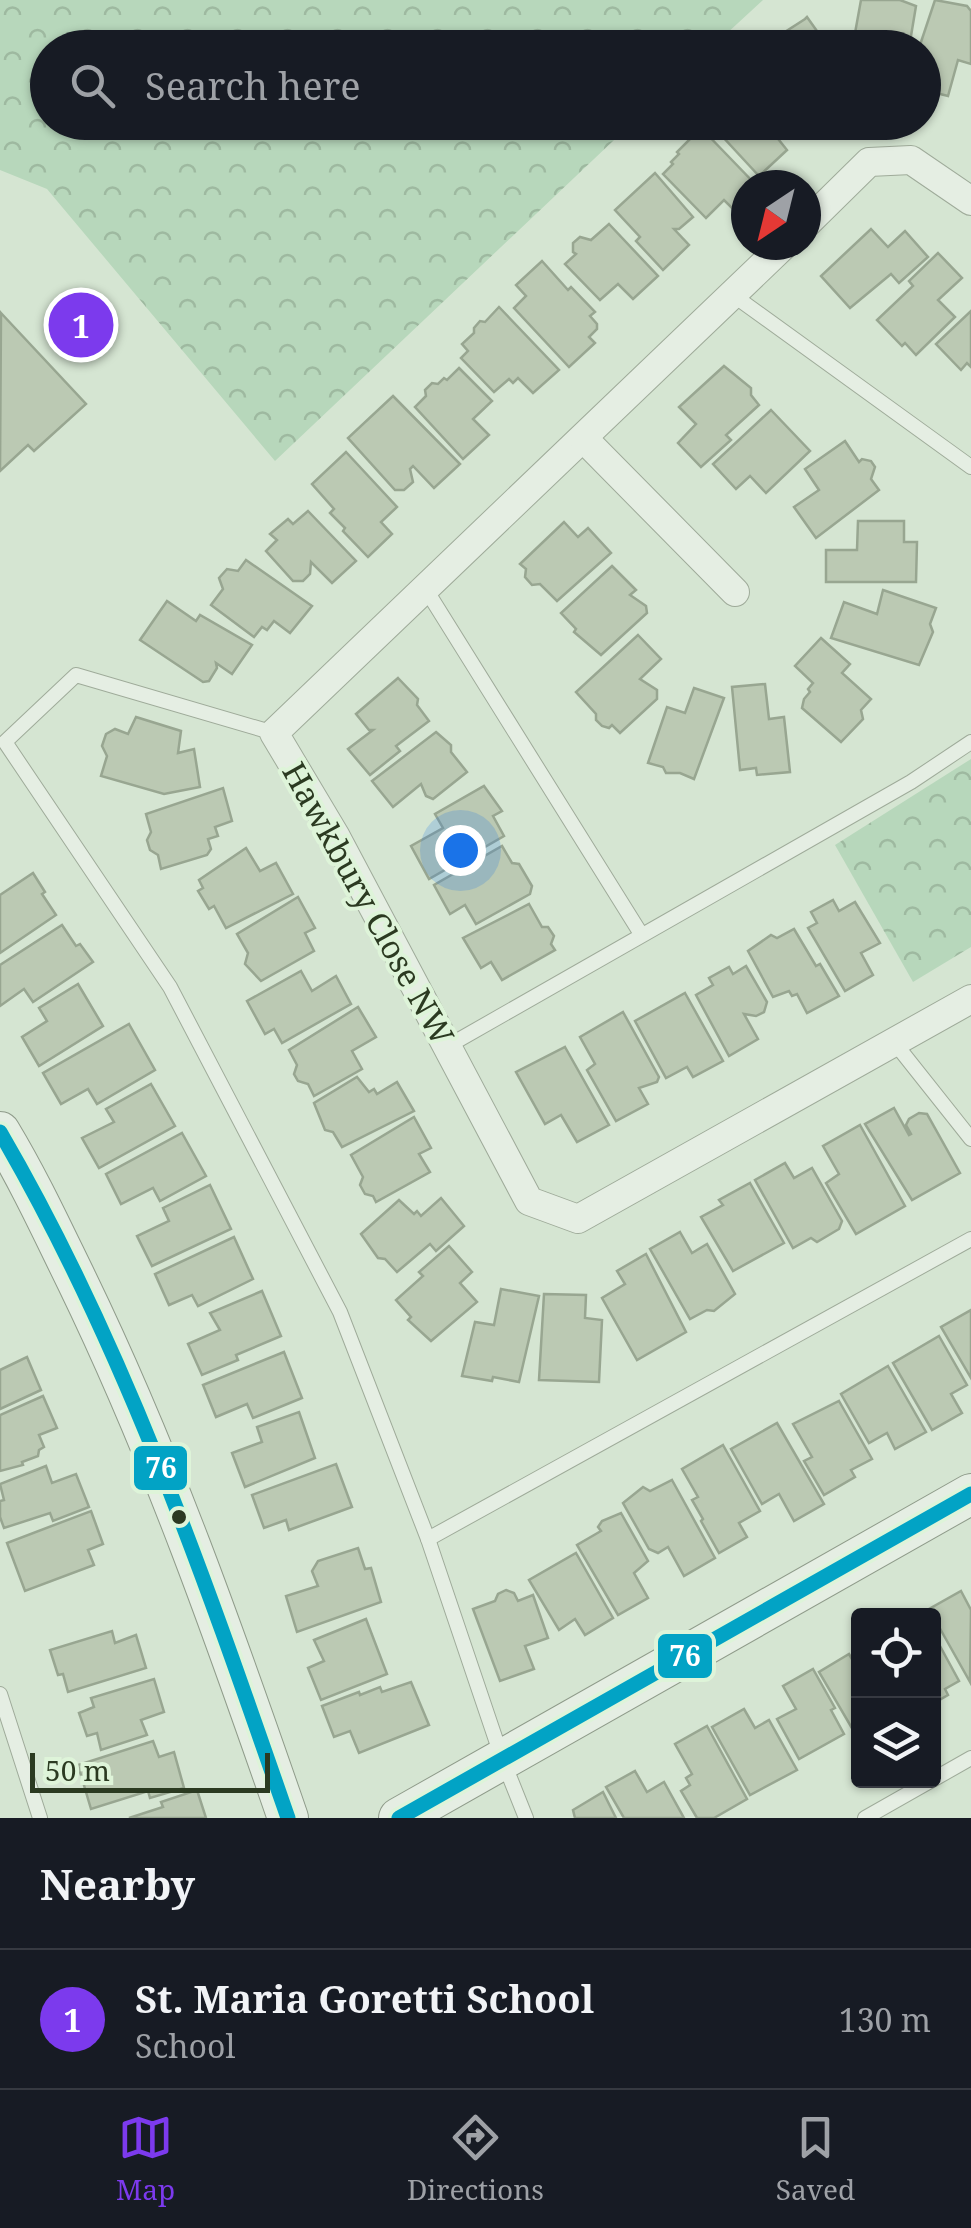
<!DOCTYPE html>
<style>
:root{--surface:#171b24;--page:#20242c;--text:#f1f3f6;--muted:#9ea1a6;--line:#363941;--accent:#7c3aed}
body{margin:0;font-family:"Noto Serif",serif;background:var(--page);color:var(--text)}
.controls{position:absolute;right:30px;bottom:30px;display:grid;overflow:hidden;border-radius:10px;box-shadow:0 2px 8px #0004}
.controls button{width:90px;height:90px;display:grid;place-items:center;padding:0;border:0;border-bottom:2px solid var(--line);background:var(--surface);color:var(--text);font:50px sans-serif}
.compass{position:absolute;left:731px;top:170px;width:90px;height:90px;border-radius:50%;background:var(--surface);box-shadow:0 2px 8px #0004;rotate:215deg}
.scale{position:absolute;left:30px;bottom:25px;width:240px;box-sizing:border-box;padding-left:10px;border:5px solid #2b3a21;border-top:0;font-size:28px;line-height:35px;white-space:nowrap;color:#2b3a21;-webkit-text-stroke:8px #def4d9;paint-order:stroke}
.you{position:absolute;left:460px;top:850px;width:35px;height:35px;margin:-25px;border:8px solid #fff;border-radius:50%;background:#1a73e8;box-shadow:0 0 0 15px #1a73e833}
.badge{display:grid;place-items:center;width:65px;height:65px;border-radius:50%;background:var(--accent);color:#fff;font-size:32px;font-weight:700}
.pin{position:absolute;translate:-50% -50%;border:5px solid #fff;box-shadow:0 2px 10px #0006}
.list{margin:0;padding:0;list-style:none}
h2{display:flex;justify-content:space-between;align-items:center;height:130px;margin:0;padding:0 40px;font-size:42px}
h2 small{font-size:32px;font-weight:400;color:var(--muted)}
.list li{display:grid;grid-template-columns:65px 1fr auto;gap:30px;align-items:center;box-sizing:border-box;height:140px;padding:0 40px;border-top:2px solid var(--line)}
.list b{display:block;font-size:38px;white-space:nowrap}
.list p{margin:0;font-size:32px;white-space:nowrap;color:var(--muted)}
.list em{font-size:32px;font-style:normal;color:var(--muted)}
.icon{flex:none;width:55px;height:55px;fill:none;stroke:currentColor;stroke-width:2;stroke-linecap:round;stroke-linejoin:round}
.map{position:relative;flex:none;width:971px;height:1818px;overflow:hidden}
.search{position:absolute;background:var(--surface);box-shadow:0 2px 8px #0004;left:30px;right:30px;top:30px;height:110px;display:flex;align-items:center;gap:25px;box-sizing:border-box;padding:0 35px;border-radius:55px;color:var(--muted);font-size:38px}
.sheet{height:270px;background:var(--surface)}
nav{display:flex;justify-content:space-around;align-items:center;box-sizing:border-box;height:140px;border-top:2px solid var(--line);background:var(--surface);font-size:28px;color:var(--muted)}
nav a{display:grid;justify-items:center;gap:5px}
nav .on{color:var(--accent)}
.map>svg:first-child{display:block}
</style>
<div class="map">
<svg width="971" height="1818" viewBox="0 0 971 1818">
<defs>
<pattern id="park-crowns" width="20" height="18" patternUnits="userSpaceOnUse" patternTransform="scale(2.5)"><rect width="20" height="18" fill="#b7d7bb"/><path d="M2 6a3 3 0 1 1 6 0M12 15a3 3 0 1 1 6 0" fill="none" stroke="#9eb9a0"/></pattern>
</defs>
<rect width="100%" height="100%" fill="#d5e5d2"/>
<g fill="url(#park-crowns)">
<polygon points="0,0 763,0 712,47 48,48 48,122 632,123 275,461 47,189 0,170"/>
<polygon points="971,759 971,947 913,982 835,845"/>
</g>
<g fill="#bbc9b3" stroke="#98a691" stroke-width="2.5">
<polygon points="861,0 900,0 916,6 909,48 868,48 853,44"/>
<polygon points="935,0 967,6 971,11 971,64 958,60 948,96 924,90 924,48 919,48"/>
<polygon points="807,17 829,48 760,48 805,19"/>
<polygon points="709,122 788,122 775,135 787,150 759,176"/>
<polygon points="701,128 756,185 746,185 746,198 734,210 724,200 706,218 663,174 673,164 671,162 679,154 677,152"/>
<polygon points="655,173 693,217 679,229 674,229 689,245 663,270 636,241 640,237 615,210"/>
<polygon points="609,224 658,276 633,299 618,284 600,300 565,264 576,254 573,252 573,243 580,237 591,240"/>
<polygon points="871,229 888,247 905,231 928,257 899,283 891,274 850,308 821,276"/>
<polygon points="938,253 962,278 938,300 955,317 916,355 905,343 902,346 877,320 913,286 909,281"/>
<polygon points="542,261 568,290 571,287 595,312 590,316 597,324 597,329 589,337 595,343 569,367 514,308 526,296 516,285"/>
<polygon points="499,307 559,370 533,393 518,378 513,383 509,379 494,392 461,358 468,351 462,344 474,333 474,328 480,321 485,322"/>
<polygon points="971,311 971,367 967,363 961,370 936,344"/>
<polygon points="1,313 86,404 34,451 28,445 0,471"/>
<polygon points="724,366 751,388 751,395 759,405 726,435 731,440 701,467 678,443 696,424 679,407"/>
<polygon points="459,368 492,401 473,419 489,435 463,459 415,407 426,396 425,390 432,383 438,384 444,378 447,380"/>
<polygon points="393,396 460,464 434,488 413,466 410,469 413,482 404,490 395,490 348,438"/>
<polygon points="771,410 810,451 766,493 750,476 736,489 713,464"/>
<polygon points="845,441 859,462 862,459 871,461 875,467 871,479 879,490 816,538 794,507 819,490 805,469"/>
<polygon points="346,452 397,507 381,522 392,534 368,557 343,531 345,528 330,513 334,509 312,484"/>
<polygon points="308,511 356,561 332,583 311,562 310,574 303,581 293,581 266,551 277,540 270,534 288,519 293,524"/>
<polygon points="858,521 904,521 904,542 917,542 916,582 826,582 826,550 857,550"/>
<polygon points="564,522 578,537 588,528 611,553 557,601 540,584 532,585 525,577 526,569 520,564"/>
<polygon points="246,560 312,606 290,633 274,621 267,630 262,627 254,637 211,605 223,589 219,578 227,569 238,571"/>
<polygon points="612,566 636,590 630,595 646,606 647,613 601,655 574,632 576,629 561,613"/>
<polygon points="883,590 936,608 930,624 933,632 919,665 831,638 844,602 877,614"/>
<polygon points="167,601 196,621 200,615 252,645 232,674 216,663 217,668 209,681 203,682 140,640"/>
<polygon points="638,635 661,659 640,679 657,690 657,699 620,733 612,725 609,728 602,726 596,720 596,714 576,692"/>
<polygon points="821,638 850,664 842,673 871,699 861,710 863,719 841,742 802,708 804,699 810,692 808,689 813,683 795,666"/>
<polygon points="398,678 418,699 417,705 429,721 396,746 400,751 370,775 348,749 373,730 369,730 356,714"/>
<polygon points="765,684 769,719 784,717 790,772 757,775 756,768 740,770 732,687"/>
<polygon points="694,688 724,698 694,779 680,773 666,773 663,767 648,763 667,707 685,713"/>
<polygon points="136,717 181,731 178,753 194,749 200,787 164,794 101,776 107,756 102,746 106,734 115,729 128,734"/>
<polygon points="436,732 451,745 451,752 467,772 433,799 426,796 421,784 393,807 372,781"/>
<polygon points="484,786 502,811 493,816 504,836 429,879 411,846 443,828 435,814"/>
<polygon points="223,788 232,821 215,827 218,836 208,839 211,849 207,855 161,869 158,855 150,850 147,840 151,832 146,814"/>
<polygon points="502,846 512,863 519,864 532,886 530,894 476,924 465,905 450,914 434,885"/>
<polygon points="246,848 260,871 276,863 293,894 226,928 214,906 209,909 198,891 203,888 199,880"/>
<polygon points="33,873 45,892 42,894 56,915 0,953 0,895"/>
<polygon points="298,897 315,928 305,933 314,951 261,981 245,964 248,953 237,934"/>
<polygon points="833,900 839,911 855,902 880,943 861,953 873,975 845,991 808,928 817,923 811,912"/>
<polygon points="529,904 542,927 548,927 554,936 551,944 555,950 502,980 491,962 481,968 463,938"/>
<polygon points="62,925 76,946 80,944 93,962 33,1002 24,989 0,1006 0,965"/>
<polygon points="794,929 816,966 820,964 839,996 807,1013 797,994 792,996 789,991 773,997 748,951 771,935 777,938"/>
<polygon points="746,966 767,1002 764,1012 756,1016 744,1014 758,1039 729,1056 696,995 713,985 709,978 729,967 733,974"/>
<polygon points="301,971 312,991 336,976 351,1004 282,1043 274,1029 265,1034 247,1001"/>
<polygon points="78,984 103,1026 39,1066 22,1037 47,1021 39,1008"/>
<polygon points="685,993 723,1061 693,1077 687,1067 666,1078 635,1021"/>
<polygon points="358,1007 376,1037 352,1051 362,1069 314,1096 308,1084 298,1081 294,1074 297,1065 289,1050"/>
<polygon points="623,1012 659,1077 657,1082 639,1088 648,1104 616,1121 587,1070 595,1064 580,1037"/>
<polygon points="129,1024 155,1070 97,1104 88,1089 61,1104 43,1073"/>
<polygon points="565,1047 609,1125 577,1142 561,1115 545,1124 516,1072"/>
<polygon points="357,1077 369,1092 374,1089 377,1094 397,1082 414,1111 342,1147 333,1132 325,1130 314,1103"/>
<polygon points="151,1084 175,1126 99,1168 82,1138 114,1122 106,1109"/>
<polygon points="894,1108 909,1135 911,1134 906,1125 909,1119 919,1113 927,1114 960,1173 912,1200 865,1124"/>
<polygon points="414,1117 431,1148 419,1154 430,1172 376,1202 373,1196 365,1194 360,1185 363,1177 351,1155"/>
<polygon points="860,1125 905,1206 856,1234 826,1183 839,1174 823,1146"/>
<polygon points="182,1133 206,1176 160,1201 153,1188 121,1204 106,1174"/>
<polygon points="785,1163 794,1178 812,1168 842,1221 839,1229 817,1242 811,1238 793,1248 755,1180"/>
<polygon points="750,1183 784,1243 733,1271 701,1217 723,1205 719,1200"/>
<polygon points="210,1185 231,1229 152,1266 137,1236 169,1221 163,1208"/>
<polygon points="441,1198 464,1226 436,1251 430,1244 397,1272 385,1259 378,1258 361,1234 399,1200 414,1214 417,1211 421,1216"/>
<polygon points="680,1232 692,1253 707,1244 735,1294 714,1311 707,1310 690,1319 650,1249"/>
<polygon points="234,1237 253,1279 198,1306 192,1295 169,1305 155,1274"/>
<polygon points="449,1246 472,1272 460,1283 477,1302 431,1341 408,1320 411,1317 396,1300 423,1276 419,1272"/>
<polygon points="646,1254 686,1332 637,1360 602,1298 625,1284 617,1271"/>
<polygon points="501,1289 539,1296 519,1382 493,1377 492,1381 462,1376 475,1322 494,1325"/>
<polygon points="262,1291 281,1336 236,1355 238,1360 202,1375 188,1344 220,1330 210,1313"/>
<polygon points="544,1294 586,1295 585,1318 602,1320 599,1382 539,1380"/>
<polygon points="971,1310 971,1378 941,1327"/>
<polygon points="939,1336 967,1385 951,1394 962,1413 932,1430 893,1363"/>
<polygon points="284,1352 302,1398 253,1418 247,1404 216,1417 203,1385"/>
<polygon points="27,1357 41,1390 0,1409 0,1370"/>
<polygon points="888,1366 926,1432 895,1449 887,1433 869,1443 841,1394"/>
<polygon points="43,1396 57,1428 39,1435 44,1447 39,1450 38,1456 22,1462 23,1465 0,1471 0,1415"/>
<polygon points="839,1401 872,1459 851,1470 855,1477 824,1495 804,1461 812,1457 793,1424"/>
<polygon points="299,1412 315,1458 245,1487 232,1453 262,1442 257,1427"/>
<polygon points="777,1423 824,1504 794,1521 779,1494 762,1504 731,1449"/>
<polygon points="723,1445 760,1511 739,1523 747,1537 719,1553 701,1521 703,1519 692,1500 698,1497 682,1469"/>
<polygon points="336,1464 352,1507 289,1530 286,1520 264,1528 252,1495"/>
<polygon points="46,1466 52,1483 76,1474 89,1507 53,1521 50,1513 4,1528 0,1517 0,1501 4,1500 0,1484"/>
<polygon points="672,1480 715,1558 684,1576 668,1547 658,1553 649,1549 623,1503 643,1487 650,1491"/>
<polygon points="91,1511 103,1544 88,1550 94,1565 25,1591 7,1543"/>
<polygon points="621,1513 648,1561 634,1573 648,1598 618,1615 577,1545 601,1531 598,1527 602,1521"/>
<polygon points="358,1548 365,1569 371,1568 381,1602 297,1632 286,1596 318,1586 312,1571 318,1561"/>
<polygon points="576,1553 613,1618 585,1635 575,1619 559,1630 529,1580"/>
<polygon points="506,1590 514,1593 518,1601 533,1595 548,1638 525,1646 534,1669 500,1681 473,1609 495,1601 498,1594"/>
<polygon points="961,1591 971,1610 970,1682 929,1609"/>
<polygon points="366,1619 387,1674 321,1700 308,1668 324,1661 314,1640"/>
<polygon points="112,1631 115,1643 136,1635 146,1668 68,1692 63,1674 58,1675 50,1650"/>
<polygon points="934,1635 959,1681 945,1689 948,1695 934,1703"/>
<polygon points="849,1654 856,1666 858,1664 858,1727 853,1730 819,1672"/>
<polygon points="813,1669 835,1708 831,1710 844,1734 799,1759 777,1719 796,1709 783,1686"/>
<polygon points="154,1679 164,1712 141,1720 147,1735 101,1750 97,1733 87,1736 79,1713 94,1707 91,1698"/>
<polygon points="411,1682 429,1725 359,1753 350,1731 334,1737 322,1706 359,1692 360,1695 380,1687 382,1692"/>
<polygon points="744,1709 755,1728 769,1720 797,1770 750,1795 712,1727"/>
<polygon points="707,1726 747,1799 714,1818 697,1818 681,1791 690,1785 686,1778 692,1774 675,1744"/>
<polygon points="153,1741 159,1757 174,1752 184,1788 150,1798 148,1791 91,1809 78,1765"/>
<polygon points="635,1771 647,1792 664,1782 684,1818 624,1818 606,1787"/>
<polygon points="197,1790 206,1818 129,1818 163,1807 161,1802"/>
<polygon points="603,1792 616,1818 575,1818 573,1810"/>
</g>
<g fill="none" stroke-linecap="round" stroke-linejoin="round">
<defs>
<g id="lane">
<polyline points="733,295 971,467"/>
<polyline points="425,588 641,934"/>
<polyline points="274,733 76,675 5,742 170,987 340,1312 428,1539 502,1758 526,1818"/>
<polyline points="894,1042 971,1139"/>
<polyline points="448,1046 911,782 971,742"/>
<polyline points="428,1539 971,1239"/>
<polyline points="0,1694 40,1818"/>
<polyline points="934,1779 971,1758"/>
<polyline points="865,1818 932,1780"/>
</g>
<g id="street">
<polyline points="806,224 869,162 911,160 971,201"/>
<polyline points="784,245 274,733 336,837 529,1201 578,1219 971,999"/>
<polyline points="584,439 735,592"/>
</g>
<g id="secondary">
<path d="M0,1132C29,1180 52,1230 77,1281C161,1454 225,1636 288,1818"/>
<polyline points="399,1818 971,1494"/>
</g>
</defs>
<use href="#lane" stroke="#9fab9a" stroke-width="16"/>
<use href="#street" stroke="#9fab9a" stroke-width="30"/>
<use href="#secondary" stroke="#8f9b8a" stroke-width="42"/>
<use href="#lane" stroke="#e5eee3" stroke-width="14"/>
<use href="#street" stroke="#e5eee3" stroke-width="28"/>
<use href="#secondary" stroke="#e5eee3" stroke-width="40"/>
<defs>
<g id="bus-1">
<path d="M0,1132C125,1346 207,1585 288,1818"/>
<polyline points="399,1818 971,1494"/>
</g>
</defs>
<use href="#bus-1" stroke="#def4d9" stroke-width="22"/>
<use href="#bus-1" stroke="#02a3c5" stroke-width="15"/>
</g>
<circle fill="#2b3a21" stroke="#def4d9" stroke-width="4" cx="179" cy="1517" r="9"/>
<g text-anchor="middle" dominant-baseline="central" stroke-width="8" stroke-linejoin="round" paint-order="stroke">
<g font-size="32" fill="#2b3a21" stroke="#def4d9">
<text transform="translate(369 903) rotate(61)">Hawkbury Close NW</text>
</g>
</g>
<g stroke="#def4d9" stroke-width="4">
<rect x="132" y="1444" width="57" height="48" rx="10" fill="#02a3c5"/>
<rect x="656" y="1632" width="58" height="48" rx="10" fill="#02a3c5"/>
</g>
<g font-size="28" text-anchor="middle" font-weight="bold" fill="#fff">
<text x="161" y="1478">76</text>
<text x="685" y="1666">76</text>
</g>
</svg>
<div class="controls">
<button><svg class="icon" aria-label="locate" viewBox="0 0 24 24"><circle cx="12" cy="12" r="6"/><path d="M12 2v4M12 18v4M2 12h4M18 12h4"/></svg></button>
<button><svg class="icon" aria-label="layers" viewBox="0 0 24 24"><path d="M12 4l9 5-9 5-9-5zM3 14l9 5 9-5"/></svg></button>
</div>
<svg class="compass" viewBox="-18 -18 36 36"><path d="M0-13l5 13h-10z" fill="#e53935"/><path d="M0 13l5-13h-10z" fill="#9ea1a6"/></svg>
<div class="scale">50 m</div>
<div class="you"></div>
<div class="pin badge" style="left:81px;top:325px">1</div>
<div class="search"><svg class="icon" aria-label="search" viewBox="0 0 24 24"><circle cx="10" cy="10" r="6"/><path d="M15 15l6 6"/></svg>Search here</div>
</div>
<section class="sheet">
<h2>Nearby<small></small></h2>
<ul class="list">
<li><span class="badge">1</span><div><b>St. Maria Goretti School</b><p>School</p></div><em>130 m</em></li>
</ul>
</section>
<nav>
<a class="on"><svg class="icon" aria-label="map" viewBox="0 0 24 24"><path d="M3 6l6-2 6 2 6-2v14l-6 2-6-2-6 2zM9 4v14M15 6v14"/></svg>Map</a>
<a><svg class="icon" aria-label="directions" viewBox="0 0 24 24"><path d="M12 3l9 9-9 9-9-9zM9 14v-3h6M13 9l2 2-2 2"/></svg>Directions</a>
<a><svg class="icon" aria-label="saved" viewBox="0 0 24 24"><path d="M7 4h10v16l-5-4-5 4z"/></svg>Saved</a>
</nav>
